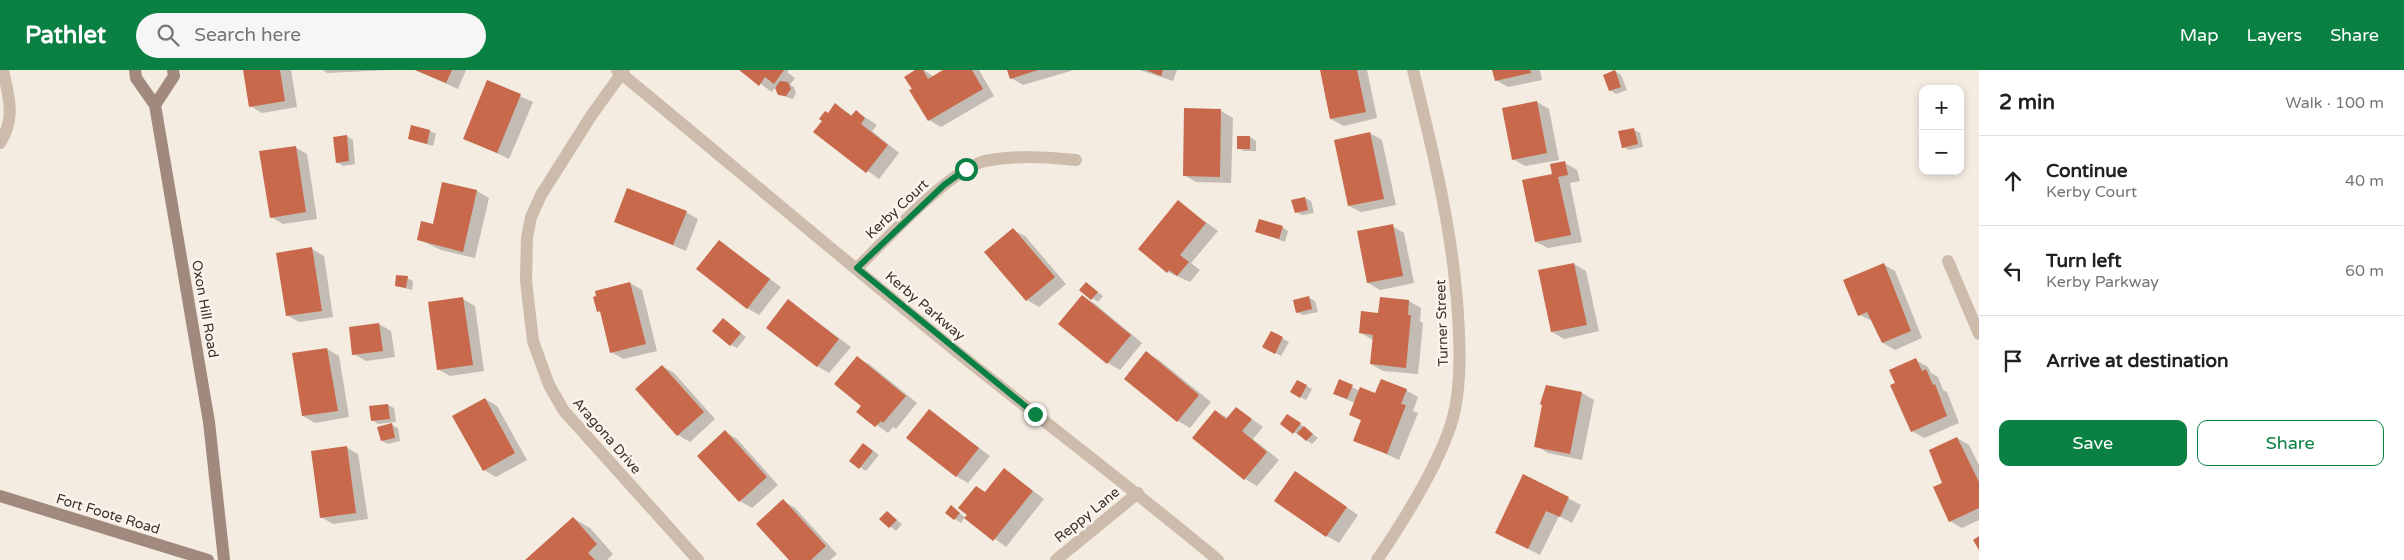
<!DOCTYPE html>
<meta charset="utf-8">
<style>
:root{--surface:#fff;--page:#f6f6f6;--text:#222;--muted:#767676;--line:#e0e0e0;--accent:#0b8043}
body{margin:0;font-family:"Varela Round",sans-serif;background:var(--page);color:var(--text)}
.controls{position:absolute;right:15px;top:15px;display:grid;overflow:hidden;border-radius:10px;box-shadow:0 2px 8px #0003}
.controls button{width:45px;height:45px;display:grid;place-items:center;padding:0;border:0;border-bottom:1px solid var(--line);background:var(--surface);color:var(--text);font:25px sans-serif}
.stop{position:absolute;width:15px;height:15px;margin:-11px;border:4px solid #0b8043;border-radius:50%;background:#fff}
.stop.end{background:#0b8043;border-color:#fff;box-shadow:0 1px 5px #0008}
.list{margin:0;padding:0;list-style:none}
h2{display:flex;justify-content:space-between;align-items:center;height:65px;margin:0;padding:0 20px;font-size:21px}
h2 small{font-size:16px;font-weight:400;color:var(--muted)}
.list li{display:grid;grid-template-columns:32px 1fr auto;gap:15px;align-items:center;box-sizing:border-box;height:90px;padding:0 20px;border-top:1px solid var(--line)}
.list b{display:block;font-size:19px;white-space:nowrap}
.list p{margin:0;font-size:16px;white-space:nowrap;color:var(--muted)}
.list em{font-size:16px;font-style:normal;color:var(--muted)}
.actions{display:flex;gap:10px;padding:15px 20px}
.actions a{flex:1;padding:11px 0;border:1px solid var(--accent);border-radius:10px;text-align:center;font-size:18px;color:var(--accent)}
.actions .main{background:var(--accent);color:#fff}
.icon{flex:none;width:28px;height:28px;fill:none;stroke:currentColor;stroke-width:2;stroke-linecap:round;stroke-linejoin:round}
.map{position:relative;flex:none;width:1979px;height:490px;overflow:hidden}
header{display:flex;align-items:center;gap:30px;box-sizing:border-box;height:70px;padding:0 25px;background:var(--accent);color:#fff}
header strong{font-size:24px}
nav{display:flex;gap:28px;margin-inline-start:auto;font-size:18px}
.search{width:350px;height:45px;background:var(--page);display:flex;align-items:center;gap:12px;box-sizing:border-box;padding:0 18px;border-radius:28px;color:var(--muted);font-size:19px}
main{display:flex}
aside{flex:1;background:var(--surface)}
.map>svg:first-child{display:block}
</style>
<header>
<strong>Pathlet</strong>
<div class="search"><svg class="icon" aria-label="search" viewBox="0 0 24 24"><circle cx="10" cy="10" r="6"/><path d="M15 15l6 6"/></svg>Search here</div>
<nav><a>Map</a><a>Layers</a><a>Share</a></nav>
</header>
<main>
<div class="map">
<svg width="1979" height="490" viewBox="0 0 1979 490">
<rect width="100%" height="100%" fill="#f4ebe1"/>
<g fill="#0003">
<polygon points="245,0 291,0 297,37 262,43 250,36"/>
<polygon points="323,0 389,0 327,3"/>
<polygon points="415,0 466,0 458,19"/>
<polygon points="741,0 789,0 787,2 795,8 790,15 794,17 796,23 793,29 786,27 779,24 776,16 772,22"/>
<polygon points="918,0 924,0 934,7 945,0 979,0 994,26 941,57 929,50 911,21"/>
<polygon points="1009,0 1074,0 1023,15 1011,8"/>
<polygon points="1139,0 1177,0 1173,11"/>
<polygon points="1321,0 1367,0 1377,48 1344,56 1331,49"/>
<polygon points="1494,0 1540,0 1542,10 1508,17 1496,10"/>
<polygon points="1615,1 1621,5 1627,20 1616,24 1610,20"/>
<polygon points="488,12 533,32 509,89 465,68"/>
<polygon points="1537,32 1549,39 1559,90 1525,96 1513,89"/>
<polygon points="836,35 853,46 856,42 868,49 877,55 872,61 899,83 879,109 815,62"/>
<polygon points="1221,41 1233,48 1231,113 1196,112 1184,105"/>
<polygon points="1634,60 1640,63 1643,77 1629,80 1623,77"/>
<polygon points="430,61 436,64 433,76 409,69"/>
<polygon points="1370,63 1382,70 1396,135 1361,142 1349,136"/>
<polygon points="347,66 353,70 355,94 343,96 337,92"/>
<polygon points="1238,67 1250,67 1256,71 1256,81 1244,81 1238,78"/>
<polygon points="295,77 307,84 317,149 283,154 271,147"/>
<polygon points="1565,93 1577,100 1580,111 1570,113 1582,172 1548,178 1536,172 1554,105"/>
<polygon points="443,113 477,121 489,128 475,188 441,180 418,169 434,155"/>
<polygon points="1305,128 1311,131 1314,143 1302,145 1296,142"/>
<polygon points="1178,132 1218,161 1191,193 1200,200 1190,212 1168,202"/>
<polygon points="686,142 698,149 686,181 616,151"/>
<polygon points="1392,156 1404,163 1414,213 1380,220 1368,213"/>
<polygon points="1282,157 1288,161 1285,172 1257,161"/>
<polygon points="1013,160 1025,166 1066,214 1039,237 1027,230 986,183"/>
<polygon points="719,171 781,217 759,245 747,238"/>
<polygon points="312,179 324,186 333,247 299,252 287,245"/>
<polygon points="1574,194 1586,201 1599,261 1564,269 1552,262"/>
<polygon points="1883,194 1895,201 1922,268 1895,280 1883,273 1873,251 1859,245"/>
<polygon points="407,208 413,211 412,220 396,216"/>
<polygon points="630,213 642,220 657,281 623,289 611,282 601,243 598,241"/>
<polygon points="1086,213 1103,226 1098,232 1080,220"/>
<polygon points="1082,226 1094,233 1142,273 1120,300 1108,293"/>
<polygon points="1309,228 1315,231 1318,242 1303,245 1297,242"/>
<polygon points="463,229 475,236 484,301 450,306 438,299"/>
<polygon points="789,231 851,277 829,303 817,296"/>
<polygon points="1409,231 1421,238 1420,251 1423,253 1418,304 1383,301 1371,294 1373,270 1361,263 1380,244"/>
<polygon points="723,250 746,267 737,278 731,275"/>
<polygon points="379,254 391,261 395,287 366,291 354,284 350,258"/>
<polygon points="1271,262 1289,272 1281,286 1270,280"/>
<polygon points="327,279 339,286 349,347 315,353 303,346"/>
<polygon points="1147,283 1159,290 1211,332 1190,358 1178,351 1126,308"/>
<polygon points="857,288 869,294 917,333 896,359 893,357 888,363 858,342 863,336"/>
<polygon points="1916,290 1928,297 1931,303 1938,307 1943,320 1947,322 1959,353 1924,368 1912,361 1896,313"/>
<polygon points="662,296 674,303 715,349 690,372 678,365 636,319"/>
<polygon points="1298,311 1312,319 1306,330 1292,322"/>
<polygon points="1340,311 1360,321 1376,325 1406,320 1418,327 1413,341 1418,343 1399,390 1355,370 1362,351 1351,345 1355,333 1341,327"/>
<polygon points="1582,323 1594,330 1582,390 1548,383 1536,376"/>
<polygon points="485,329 497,336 527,390 496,407 484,400"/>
<polygon points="388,335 394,338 396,352 378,354 372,350"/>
<polygon points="1236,338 1263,357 1253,369 1279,390 1257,416 1245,409 1194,368 1215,341 1228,348"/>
<polygon points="929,340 990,386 968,413 956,406"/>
<polygon points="1294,349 1318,368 1312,374 1282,354"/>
<polygon points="392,355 398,358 400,371 388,374 382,371"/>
<polygon points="725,362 737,369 778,415 752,438 740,431 699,386"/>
<polygon points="1957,368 1969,375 1979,395 1979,450 1962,458 1950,451 1944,414"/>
<polygon points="864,374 879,385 866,401 851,391"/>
<polygon points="346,377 358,384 368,449 333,454 321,447"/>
<polygon points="1005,400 1044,429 1006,477 965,447 961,453 946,443 951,437 966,448"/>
<polygon points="1524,405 1581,435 1572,453 1559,446 1540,485 1497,463"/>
<polygon points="1307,410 1358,445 1339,473 1327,466"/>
<polygon points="783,431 795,438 837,484 830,490 791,490"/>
<polygon points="887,443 902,454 896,461 881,449"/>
<polygon points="573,448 590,458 613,484 607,490 527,490"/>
</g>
<g fill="#c8694b">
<polygon points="243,0 280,0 285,31 249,37"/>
<polygon points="415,0 452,0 446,13"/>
<polygon points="739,0 784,0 774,14 765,7 759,16"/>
<polygon points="915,0 923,0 928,9 943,0 972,0 983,19 928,51 909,20 912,19 904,7"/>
<polygon points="1007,0 1038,0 1010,9"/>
<polygon points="1146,0 1163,0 1161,6"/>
<polygon points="1320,0 1357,0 1366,42 1330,49"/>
<polygon points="1492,0 1530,0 1531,3 1495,11"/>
<polygon points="1615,0 1621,17 1609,21 1603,5"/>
<polygon points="487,10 521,24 497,83 463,69"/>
<polygon points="780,11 788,12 791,19 786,26 778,25 775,18"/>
<polygon points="1537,31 1547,83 1512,90 1502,38"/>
<polygon points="835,33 851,46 856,40 865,48 861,54 888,75 866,103 813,62 822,51 819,49 825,41 828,43"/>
<polygon points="1184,38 1221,39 1220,107 1183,106"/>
<polygon points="411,55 430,60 427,74 408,69"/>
<polygon points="1634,58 1638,74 1622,78 1618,61"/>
<polygon points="1370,62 1384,129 1348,136 1334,70"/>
<polygon points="347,65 349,91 336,93 333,67"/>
<rect x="1237" y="66" width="13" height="13"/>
<polygon points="296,76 306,142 270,148 259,81"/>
<polygon points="1565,91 1568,105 1558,107 1571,165 1535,172 1522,110 1552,104 1550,94"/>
<polygon points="442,112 477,120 463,182 417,170 421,151 433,154"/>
<polygon points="627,118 687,141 673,175 614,152"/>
<polygon points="1305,127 1308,140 1295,143 1291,130"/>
<polygon points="1178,130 1206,153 1180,185 1189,192 1177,206 1169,200 1167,203 1138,179"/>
<polygon points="1259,149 1283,156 1279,169 1255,162"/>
<polygon points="1393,154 1403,206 1367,213 1357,161"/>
<polygon points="1013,158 1055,207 1026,231 984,182"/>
<polygon points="719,170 770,209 747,239 696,199"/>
<polygon points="312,177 322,241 286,246 276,183"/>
<polygon points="1574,193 1587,255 1551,262 1538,200"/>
<polygon points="1884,193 1911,261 1882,273 1867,242 1858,246 1843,210"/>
<polygon points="396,205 408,206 406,218 395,216"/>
<polygon points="630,212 646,274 610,283 600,241 597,242 593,227 596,226 595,221"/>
<polygon points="1086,212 1098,222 1091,230 1079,220"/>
<polygon points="1082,225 1131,265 1107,294 1058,254"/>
<polygon points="1309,226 1312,239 1296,243 1293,230"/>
<polygon points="463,227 473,295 437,300 428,232"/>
<polygon points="1380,227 1409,230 1408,245 1411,245 1406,298 1370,294 1373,265 1359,263 1361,241 1378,243"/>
<polygon points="788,229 839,269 817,297 766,258"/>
<polygon points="723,248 741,263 730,276 712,261"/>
<polygon points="379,253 383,281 352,285 349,257"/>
<polygon points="1271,261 1283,267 1275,284 1262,277"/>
<polygon points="327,278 338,341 302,346 292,283"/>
<polygon points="1146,281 1199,325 1177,352 1124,309"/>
<polygon points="857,286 906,326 883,353 881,351 875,357 856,342 861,336 834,314"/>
<polygon points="1916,288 1922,301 1926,299 1933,315 1935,314 1947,346 1911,362 1890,315 1895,313 1889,300"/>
<polygon points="662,295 704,342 677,366 635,319"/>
<polygon points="1339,309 1353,315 1347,329 1333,324"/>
<polygon points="1381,309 1407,319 1401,334 1406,335 1387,384 1353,371 1361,350 1349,345 1360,317 1375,323"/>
<polygon points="1297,310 1307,315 1300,328 1290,322"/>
<polygon points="1546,315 1582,322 1570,384 1534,377 1542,335 1540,334"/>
<polygon points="485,328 515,383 483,401 452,346"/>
<polygon points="388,334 390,349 371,351 369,336"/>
<polygon points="1236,337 1252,349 1242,361 1267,382 1244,410 1192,368 1215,340 1226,349"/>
<polygon points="929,339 979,378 956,407 906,368"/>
<polygon points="1287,344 1301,353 1293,364 1280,354"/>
<polygon points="392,353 395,368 381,371 377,357"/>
<polygon points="1304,356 1313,364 1306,371 1297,363"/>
<polygon points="725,360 767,407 739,432 697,386"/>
<polygon points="1957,367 1979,412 1979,438 1949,452 1933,417 1942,413 1929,380"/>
<polygon points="863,373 873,381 859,399 849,391"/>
<polygon points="347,376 356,443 320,448 311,381"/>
<polygon points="1004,398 1033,421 993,471 964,448 967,445 958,438 976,416 985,422"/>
<polygon points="1295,401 1347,437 1326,467 1274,431"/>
<polygon points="1523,404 1569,427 1560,447 1546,441 1528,479 1495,463"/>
<polygon points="783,429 826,476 811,490 789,490 756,454"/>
<polygon points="951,435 960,443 954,450 945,443"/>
<polygon points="887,441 897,450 889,458 879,449"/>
<polygon points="573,447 597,474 588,483 595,490 525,490"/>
<polygon points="1979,466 1979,480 1973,470"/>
</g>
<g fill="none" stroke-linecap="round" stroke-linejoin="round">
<g stroke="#cdbbac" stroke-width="12">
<path d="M617,0C732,95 846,192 962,286C1047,354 1134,420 1218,490"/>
<polyline points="624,0 591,46 541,125 531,147 527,168 526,211 533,271 549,315 564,341 698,490"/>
<path d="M0,73C16,47 9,29 3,0"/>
<polyline points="1948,191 1979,264"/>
<path d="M857,198C885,171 950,99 985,91C1015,85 1046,87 1076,90"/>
<polyline points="1056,490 1138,423"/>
<path d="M1377,490C1403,452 1446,384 1455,339C1461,308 1460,277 1458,245C1453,162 1433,81 1413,0"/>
</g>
<g stroke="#a18a7d" stroke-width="12">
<polyline points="135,0 136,8 155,35 209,352 224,490"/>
<polyline points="155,35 174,6 173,0"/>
<polyline points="0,426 208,490"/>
</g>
</g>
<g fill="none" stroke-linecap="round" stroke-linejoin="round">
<polyline stroke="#0b8043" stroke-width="6" points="966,99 944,115 857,198 1035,344"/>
</g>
<g text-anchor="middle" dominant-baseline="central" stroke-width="5" stroke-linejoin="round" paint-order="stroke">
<g font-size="14" fill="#3b302b" stroke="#fbf5ee">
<text transform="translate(897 139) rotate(-43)">Kerby Court</text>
<text transform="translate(925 236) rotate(40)">Kerby Parkway</text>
<text transform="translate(205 239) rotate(80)">Oxon Hill Road</text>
<text transform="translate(1442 253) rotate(-92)">Turner Street</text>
<text transform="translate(607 366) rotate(49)">Aragona Drive</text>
<text transform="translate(108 444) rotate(17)">Fort Foote Road</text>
<text transform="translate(1087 445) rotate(-39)">Reppy Lane</text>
</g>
</g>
</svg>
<div class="controls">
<button>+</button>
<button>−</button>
</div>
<div class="stop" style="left:966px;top:99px"></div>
<div class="stop end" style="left:1035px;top:344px"></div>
</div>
<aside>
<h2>2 min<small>Walk · 100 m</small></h2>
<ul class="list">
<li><svg class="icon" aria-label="ahead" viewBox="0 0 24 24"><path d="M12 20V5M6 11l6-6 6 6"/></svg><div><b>Continue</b><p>Kerby Court</p></div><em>40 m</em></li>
<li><svg class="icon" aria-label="left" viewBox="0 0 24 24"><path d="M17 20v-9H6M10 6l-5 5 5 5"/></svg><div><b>Turn left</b><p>Kerby Parkway</p></div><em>60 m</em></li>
<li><svg class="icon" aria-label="arrive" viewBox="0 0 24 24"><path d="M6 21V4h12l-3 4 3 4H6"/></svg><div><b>Arrive at destination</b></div></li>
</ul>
<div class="actions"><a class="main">Save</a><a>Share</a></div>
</aside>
</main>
